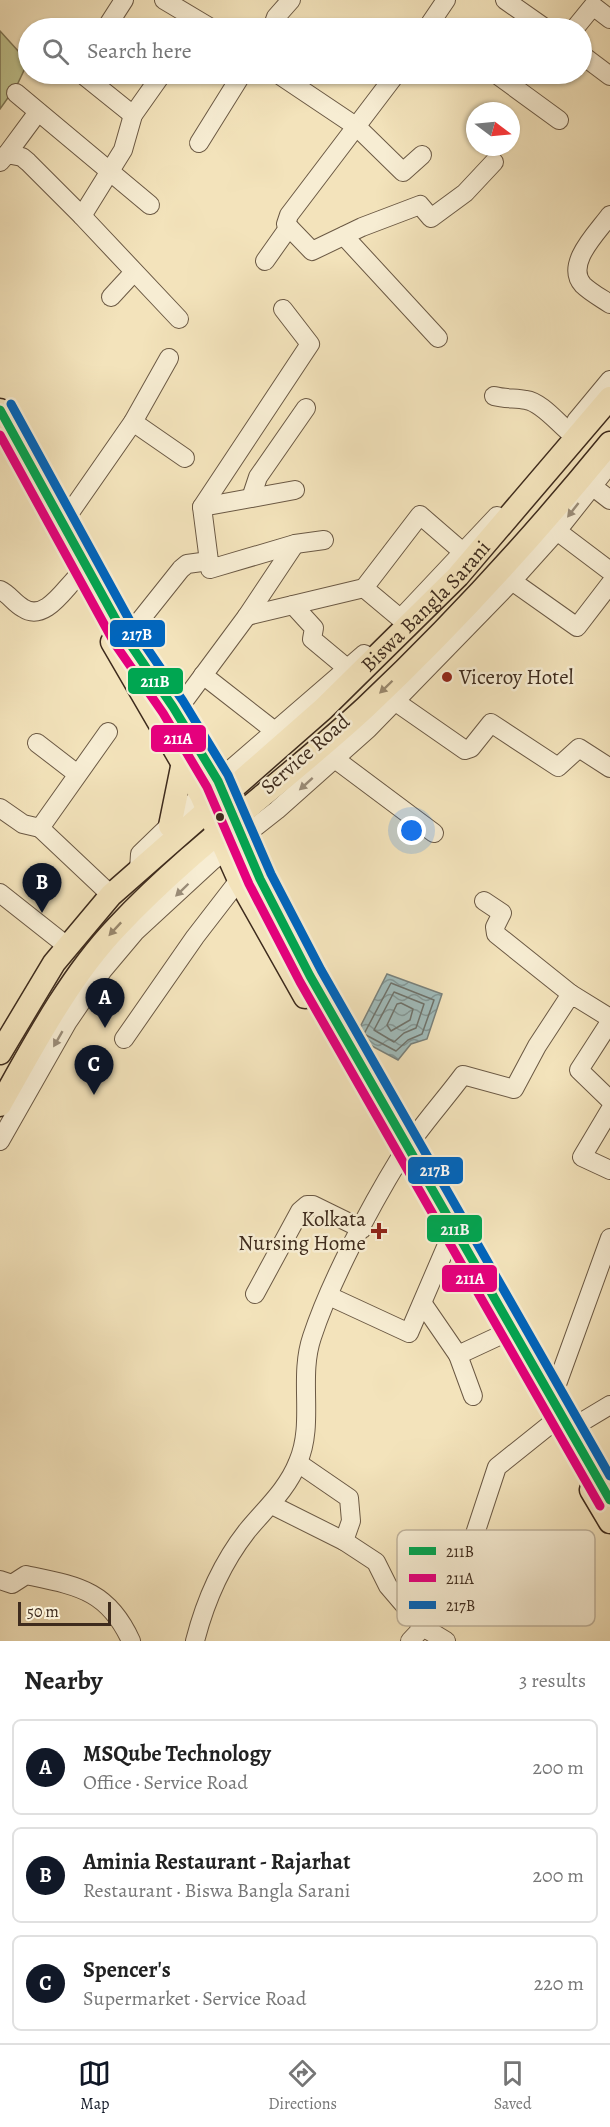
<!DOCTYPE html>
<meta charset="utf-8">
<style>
:root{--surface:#fff;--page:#f6f6f6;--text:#222;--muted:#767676;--line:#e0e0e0;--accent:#111827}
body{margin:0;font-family:Alegreya,serif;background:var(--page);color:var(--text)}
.compass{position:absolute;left:466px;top:102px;width:54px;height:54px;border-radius:50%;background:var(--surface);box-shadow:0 2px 4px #0004;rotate:106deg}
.scale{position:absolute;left:18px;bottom:15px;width:93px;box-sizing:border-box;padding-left:6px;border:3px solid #3e2b1d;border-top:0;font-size:16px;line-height:21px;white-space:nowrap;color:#3e2b1d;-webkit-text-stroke:4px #f7edd3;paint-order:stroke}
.you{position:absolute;left:412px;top:831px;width:21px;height:21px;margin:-15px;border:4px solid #fff;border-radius:50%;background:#1a73e8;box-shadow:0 0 0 9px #1a73e833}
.badge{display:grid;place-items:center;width:39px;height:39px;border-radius:50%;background:var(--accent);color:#fff;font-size:20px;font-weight:700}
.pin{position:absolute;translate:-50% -50px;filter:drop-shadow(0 2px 3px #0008)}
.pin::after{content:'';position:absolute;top:32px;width:21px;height:18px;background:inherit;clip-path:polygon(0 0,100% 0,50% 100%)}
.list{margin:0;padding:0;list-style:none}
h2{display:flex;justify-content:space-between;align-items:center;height:78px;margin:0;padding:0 24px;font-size:26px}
h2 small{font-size:20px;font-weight:400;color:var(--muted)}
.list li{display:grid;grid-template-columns:39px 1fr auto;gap:18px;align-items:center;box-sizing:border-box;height:96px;margin:0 12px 12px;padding:0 12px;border:2px solid var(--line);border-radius:9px}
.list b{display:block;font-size:22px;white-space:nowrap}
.list p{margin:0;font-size:20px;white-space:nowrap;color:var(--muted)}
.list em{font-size:20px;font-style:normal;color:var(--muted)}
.icon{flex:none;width:33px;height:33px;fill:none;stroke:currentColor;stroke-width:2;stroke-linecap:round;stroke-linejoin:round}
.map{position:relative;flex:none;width:610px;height:1641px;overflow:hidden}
.search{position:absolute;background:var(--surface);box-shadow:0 2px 4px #0004;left:18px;right:18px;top:18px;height:66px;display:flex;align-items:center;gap:15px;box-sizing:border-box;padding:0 21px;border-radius:33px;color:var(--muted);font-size:22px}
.sheet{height:402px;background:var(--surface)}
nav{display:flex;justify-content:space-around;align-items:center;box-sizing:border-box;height:84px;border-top:2px solid var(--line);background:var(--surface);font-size:16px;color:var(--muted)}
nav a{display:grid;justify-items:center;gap:3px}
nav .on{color:var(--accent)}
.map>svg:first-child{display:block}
</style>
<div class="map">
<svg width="610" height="1641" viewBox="0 0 610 1641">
<defs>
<pattern id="water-waves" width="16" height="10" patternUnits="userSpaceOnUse" patternTransform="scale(1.5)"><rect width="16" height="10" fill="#a0bbba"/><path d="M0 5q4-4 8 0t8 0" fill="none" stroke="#849897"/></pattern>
</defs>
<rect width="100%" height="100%" fill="#f3e3bb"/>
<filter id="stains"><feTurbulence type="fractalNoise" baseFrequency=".00333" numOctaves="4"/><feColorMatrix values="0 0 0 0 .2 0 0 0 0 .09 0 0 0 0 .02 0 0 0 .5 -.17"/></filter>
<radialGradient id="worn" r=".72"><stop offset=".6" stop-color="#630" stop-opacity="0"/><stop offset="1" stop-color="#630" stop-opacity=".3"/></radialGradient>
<polygon fill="#bfc28d" stroke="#7e7655" stroke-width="1.5" points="0,31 28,62 17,85 0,109"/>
<polygon fill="url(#water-waves)" stroke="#79817b" stroke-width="1.5" points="387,974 442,994 427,1039 411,1044 398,1060 355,1037"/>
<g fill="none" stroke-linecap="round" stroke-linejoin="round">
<g stroke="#6f736c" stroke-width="1.5">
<polygon points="391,983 434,1000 422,1034 408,1040 396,1051 364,1034"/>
<polygon points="394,992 424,1004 416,1028 404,1033 394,1042 374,1030"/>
<polygon points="401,1003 413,1009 410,1020 391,1031 387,1025 397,1004"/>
</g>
<defs>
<g id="minor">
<polyline points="164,0 211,28"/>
<polyline points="505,0 545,28"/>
<polyline points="106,28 124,0"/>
<polyline points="272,28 276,17 291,0"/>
<polyline points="427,28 446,0"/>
<polyline points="575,28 593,6 610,19"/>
<polyline points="582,55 610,76"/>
<polyline points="82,74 133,115"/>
<polyline points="278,74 357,127 403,172 422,155"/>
<polyline points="396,74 289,215 286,224 312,251 362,227 420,205 431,218 465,193 494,162"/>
<polyline points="496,74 559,120"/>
<polyline points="16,93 150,205"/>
<polyline points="199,143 242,74"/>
<polyline points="7,154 38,112"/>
<polyline points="0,162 7,154 22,157 28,162 82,216 123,150 133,115 162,74"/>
<path d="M610,215C598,232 564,264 583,285C590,292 601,298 610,304"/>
<polyline points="82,216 179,319"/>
<polyline points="344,236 438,338"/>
<polyline points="265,261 289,227"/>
<polyline points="111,297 134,272"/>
<path d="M494,396C505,399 516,398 526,400C541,402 557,422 568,431"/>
<polyline points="576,421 610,380"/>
<polyline points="133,422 185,458"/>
<polyline points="592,486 610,500"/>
<polyline points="295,490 202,507 210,569 295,544 324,540"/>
<polyline points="251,498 258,477 306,408"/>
<polyline points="202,507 310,344 283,309"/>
<polyline points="62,524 133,422 169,358"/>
<polyline points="557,531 610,571"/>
<polyline points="512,581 577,627 610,584"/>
<polyline points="364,588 401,619"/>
<path d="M0,590C9,594 14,603 23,608C44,622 63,591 76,578"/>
<polyline points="293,605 314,628 312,639 348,669"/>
<polyline points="247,616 364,588 420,515 472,560"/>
<polyline points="401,618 497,516"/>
<polyline points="126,638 181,569 187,564 209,561"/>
<polyline points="203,675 276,732"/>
<polyline points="396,702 465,750 471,748 491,723 558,767 579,748 610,768"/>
<polyline points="173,707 184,701 247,616 295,544"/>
<polyline points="37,743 76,773"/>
<polyline points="335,759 434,833"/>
<polyline points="0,808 23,824 40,828 108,732"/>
<polyline points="40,828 111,895"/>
<polyline points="139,870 140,854 201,795 364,654"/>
<polyline points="0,893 67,946"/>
<polyline points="484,901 502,913 495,927 496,934 571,994"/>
<polyline points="610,1022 579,1070 610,1100"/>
<polyline points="124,1039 195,937 239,880"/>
<polyline points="610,1110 582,1157 610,1170"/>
<polyline points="0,1141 67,1023 103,970 135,932 212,861 277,810 368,729 512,581 557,531 610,464"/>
<polyline points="255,1294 300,1211 307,1205 313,1205 362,1229"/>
<polyline points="329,1296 409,1333 449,1240"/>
<polyline points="423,1304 458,1355 501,1335"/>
<polyline points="458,1355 473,1396"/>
<polyline points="552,1398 610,1238"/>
<polyline points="570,1429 610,1405"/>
<polyline points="272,1505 344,1541 351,1521 349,1498 298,1463"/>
<polyline points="344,1541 376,1562 388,1586 423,1627 446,1641"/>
<path d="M0,1580L12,1584L26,1575C78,1586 108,1590 131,1641"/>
<path d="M195,1641C205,1602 222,1563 247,1531C265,1509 287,1490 298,1462C315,1423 298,1378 312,1337C330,1282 370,1207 400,1158C418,1129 443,1102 463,1075L514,1089L537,1046L571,994L610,1018"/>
<polyline points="410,1641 427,1623 464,1567 497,1467 562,1415"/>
</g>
<g id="major">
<polyline points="0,410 126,638 173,707 218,781 260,879 310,976 610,1500"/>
<polyline points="112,642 201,795 239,880 305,997"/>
<polyline points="170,826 183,762"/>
<path id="s1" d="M0,1053L54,963L111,895L323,709L458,576L610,398"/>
<path d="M0,1105C33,1046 70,976 117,927C193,846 285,782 366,707C454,624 534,536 610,443"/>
<polyline points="591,1490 610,1522"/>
</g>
</defs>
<use href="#minor" stroke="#6b5944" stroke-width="20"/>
<use href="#major" stroke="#3e2b1d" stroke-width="25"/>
<use href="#minor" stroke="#f7edd3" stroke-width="18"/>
<use href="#major" stroke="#f3e3bb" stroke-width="22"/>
<defs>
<polyline id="bus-1" points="0,410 126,638 173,707 218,781 260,879 310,976 610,1500"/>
<polyline id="bus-2" points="0,435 115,644 163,713 207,787 249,884 300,982 600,1506"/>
<polyline id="bus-3" points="11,404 136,632 183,701 228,775 271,874 321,970 610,1476"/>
</defs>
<use href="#bus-1" stroke="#f7edd3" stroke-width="14"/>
<use href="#bus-2" stroke="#f7edd3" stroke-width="14"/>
<use href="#bus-3" stroke="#f7edd3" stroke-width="14"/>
<use href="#bus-1" stroke="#00a651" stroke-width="9"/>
<use href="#bus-2" stroke="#e5007d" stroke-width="9"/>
<use href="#bus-3" stroke="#0065bd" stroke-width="9"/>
</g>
<defs><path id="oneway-solid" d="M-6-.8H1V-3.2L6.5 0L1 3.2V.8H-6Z" transform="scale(1.5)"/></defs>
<g fill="#9a8c78">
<use href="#oneway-solid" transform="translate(573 510) rotate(128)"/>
<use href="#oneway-solid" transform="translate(306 784) rotate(138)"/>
<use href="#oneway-solid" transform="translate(182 890) rotate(136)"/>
<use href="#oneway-solid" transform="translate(58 1039) rotate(120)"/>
</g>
<g fill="#98876c">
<use href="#oneway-solid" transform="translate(386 687) rotate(136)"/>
<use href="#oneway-solid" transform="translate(115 929) rotate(133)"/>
</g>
<g fill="#8f2418" stroke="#f7edd3" stroke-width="2">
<circle cx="447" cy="677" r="6"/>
<path d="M376 1222h6v6h6v6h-6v6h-6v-6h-6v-6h6z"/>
</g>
<circle fill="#3e2b1d" stroke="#f7edd3" stroke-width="2" cx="220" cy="817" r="5"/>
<g text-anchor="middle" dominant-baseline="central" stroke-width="5" stroke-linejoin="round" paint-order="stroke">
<g font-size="21" fill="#3e2b1d" stroke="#f7edd3">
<text stroke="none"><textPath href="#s1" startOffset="621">Biswa Bangla Sarani</textPath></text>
<text transform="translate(305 754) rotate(-41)">Service Road</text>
</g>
<g font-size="21" fill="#3e2b1d" stroke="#f7edd3" text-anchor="start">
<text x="459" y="677">Viceroy Hotel</text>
<text x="366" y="1219" text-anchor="end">Kolkata<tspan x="366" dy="24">Nursing Home</tspan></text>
</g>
</g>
<rect x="397" y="1530" width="198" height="96" rx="9" fill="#f7edd3" stroke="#c0b39c" stroke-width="1.5"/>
<rect x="409" y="1547" width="27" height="8" fill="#00a651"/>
<rect x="409" y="1574" width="27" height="8" fill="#e5007d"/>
<rect x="409" y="1601" width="27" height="8" fill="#0065bd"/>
<g font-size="16" fill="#3e2b1d">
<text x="446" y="1557">211B</text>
<text x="446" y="1584">211A</text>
<text x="446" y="1611">217B</text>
</g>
<g stroke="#f7edd3" stroke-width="2">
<rect x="109" y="619" width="57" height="29" rx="6" fill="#0065bd"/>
<rect x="127" y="667" width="57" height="28" rx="6" fill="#00a651"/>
<rect x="150" y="724" width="57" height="29" rx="6" fill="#e5007d"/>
<rect x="407" y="1156" width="57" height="29" rx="6" fill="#0065bd"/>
<rect x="426" y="1214" width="57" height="29" rx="6" fill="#00a651"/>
<rect x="441" y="1264" width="57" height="29" rx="6" fill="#e5007d"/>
</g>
<g font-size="16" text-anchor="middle" font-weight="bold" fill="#fff">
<text x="137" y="640">217B</text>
<text x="155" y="687">211B</text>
<text x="178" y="744">211A</text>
<text x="435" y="1176">217B</text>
<text x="455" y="1235">211B</text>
<text x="470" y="1284">211A</text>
</g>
<rect width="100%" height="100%" filter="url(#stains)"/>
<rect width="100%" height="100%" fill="url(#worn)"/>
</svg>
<svg class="compass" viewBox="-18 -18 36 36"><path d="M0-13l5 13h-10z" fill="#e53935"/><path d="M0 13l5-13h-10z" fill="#767676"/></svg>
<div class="scale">50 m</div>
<div class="you"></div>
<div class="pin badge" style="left:105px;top:1028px">A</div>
<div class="pin badge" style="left:42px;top:913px">B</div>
<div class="pin badge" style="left:94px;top:1095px">C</div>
<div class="search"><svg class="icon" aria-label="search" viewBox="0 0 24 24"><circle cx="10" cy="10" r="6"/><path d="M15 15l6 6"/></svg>Search here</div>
</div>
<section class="sheet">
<h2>Nearby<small>3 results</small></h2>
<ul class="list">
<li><span class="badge">A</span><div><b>MSQube Technology</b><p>Office · Service Road</p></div><em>200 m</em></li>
<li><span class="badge">B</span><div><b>Aminia Restaurant - Rajarhat</b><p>Restaurant · Biswa Bangla Sarani</p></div><em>200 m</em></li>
<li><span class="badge">C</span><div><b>Spencer's</b><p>Supermarket · Service Road</p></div><em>220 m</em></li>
</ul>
</section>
<nav>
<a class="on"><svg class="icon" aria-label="map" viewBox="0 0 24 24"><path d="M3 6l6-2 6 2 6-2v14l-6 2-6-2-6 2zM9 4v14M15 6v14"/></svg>Map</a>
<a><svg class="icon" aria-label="directions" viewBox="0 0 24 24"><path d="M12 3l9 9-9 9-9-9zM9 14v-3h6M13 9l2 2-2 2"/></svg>Directions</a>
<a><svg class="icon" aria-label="saved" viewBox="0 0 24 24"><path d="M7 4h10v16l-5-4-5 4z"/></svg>Saved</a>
</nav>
